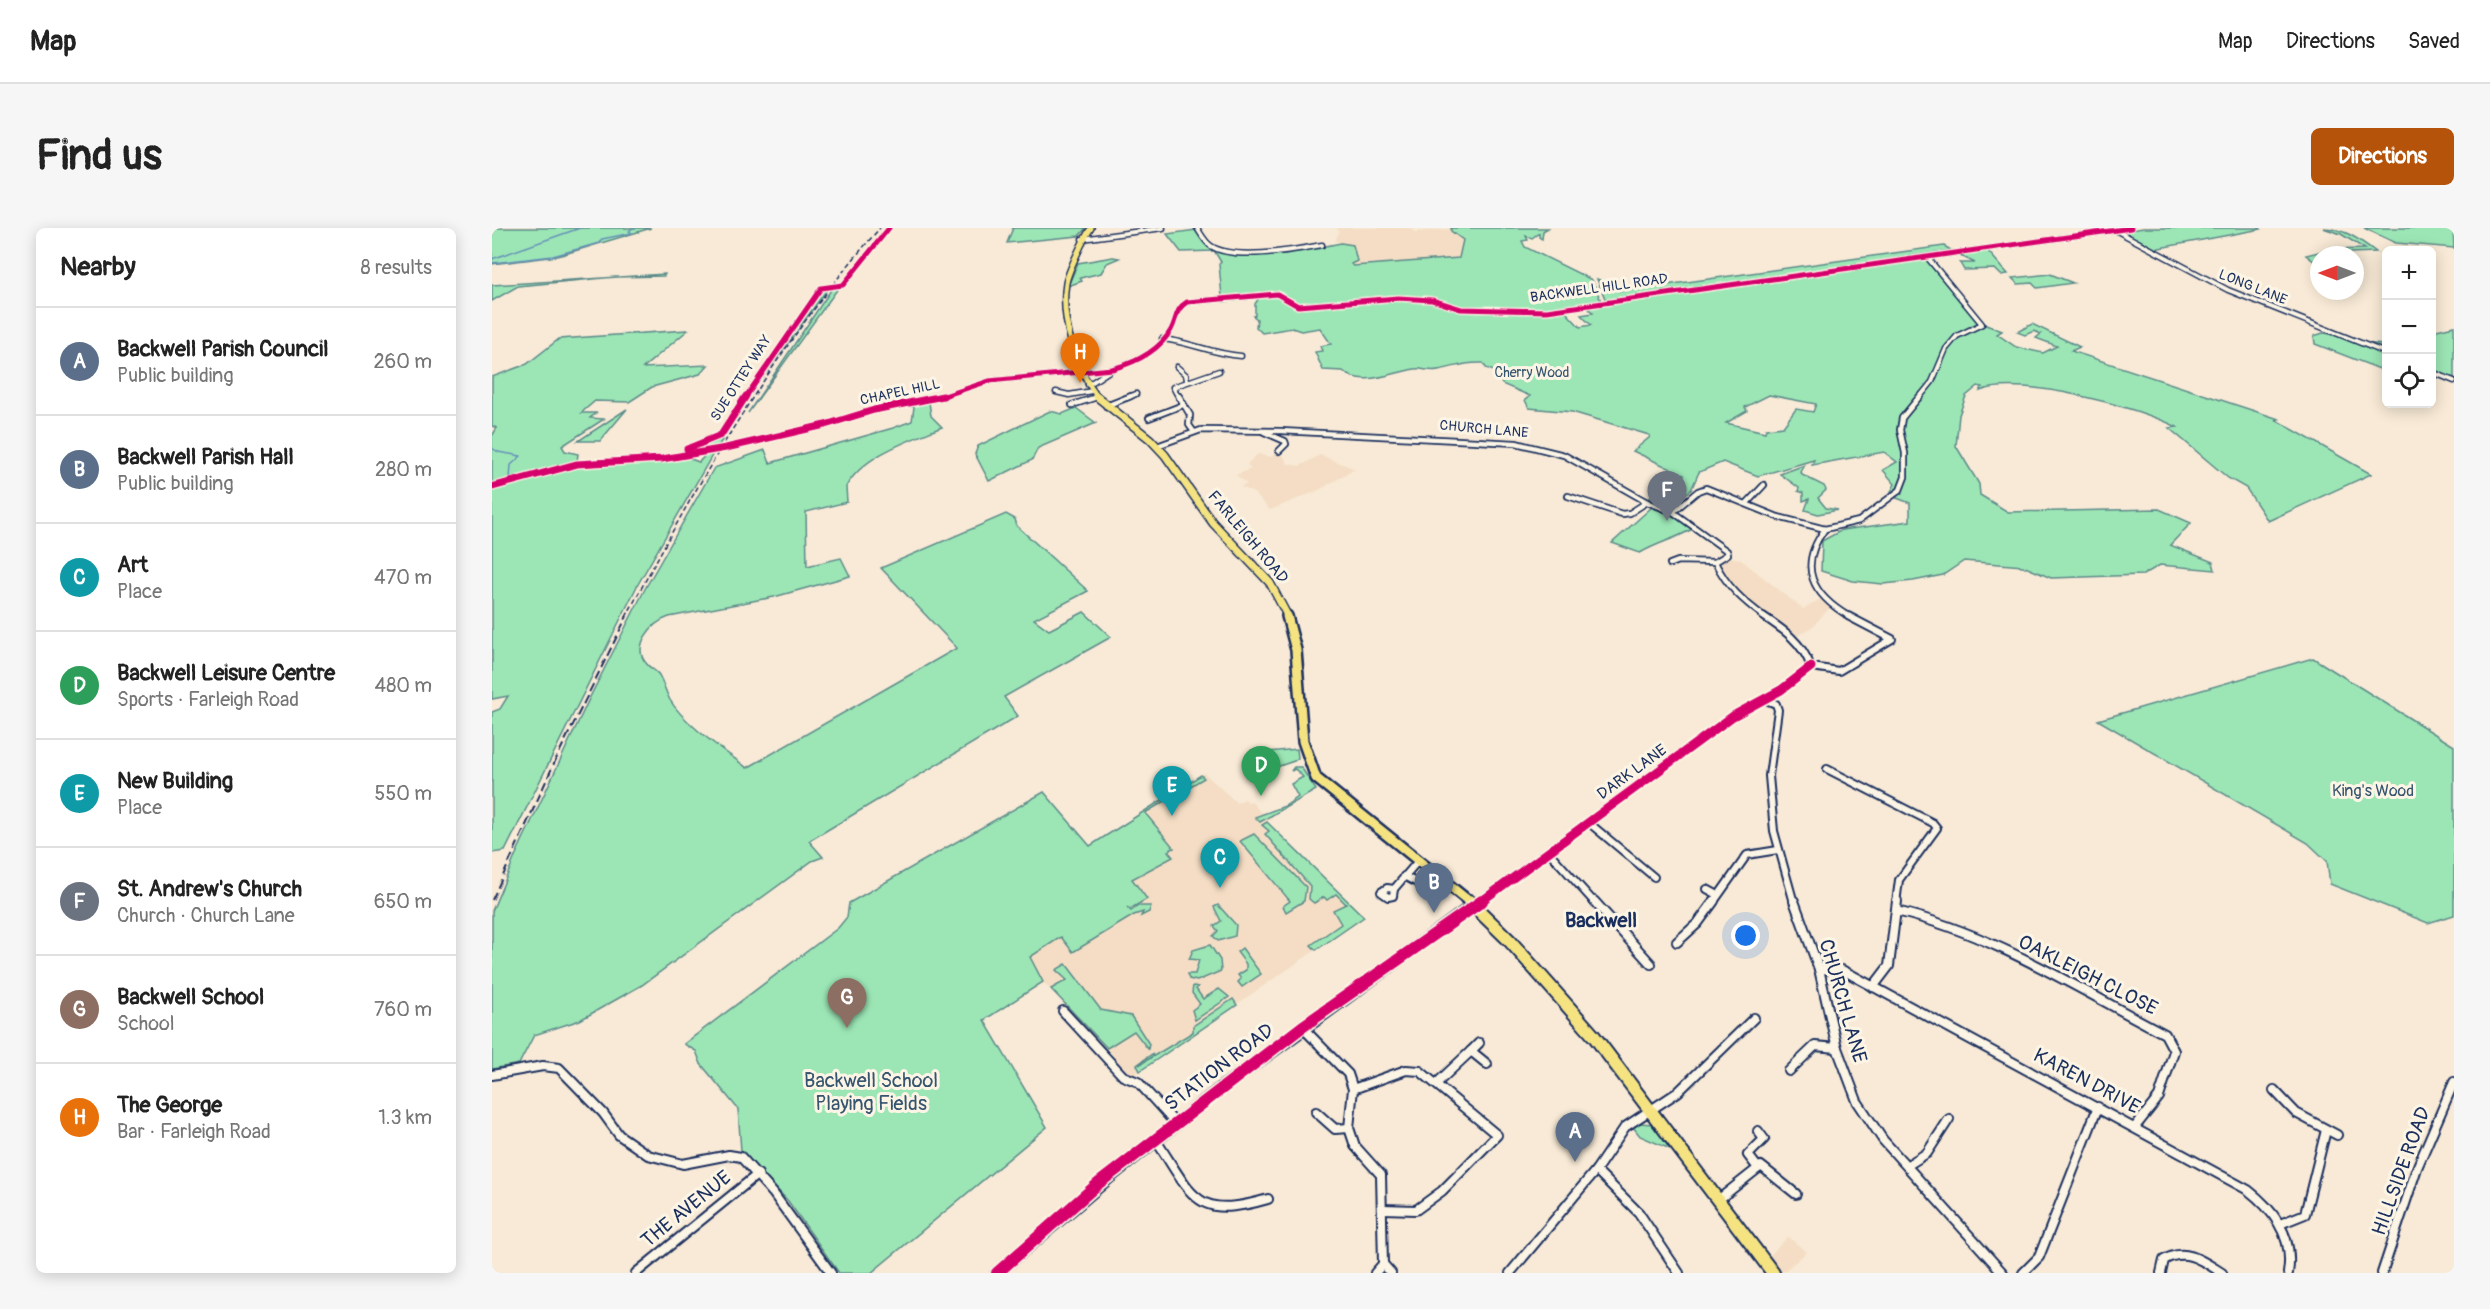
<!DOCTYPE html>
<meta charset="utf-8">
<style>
:root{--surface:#fff;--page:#f6f6f6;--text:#222;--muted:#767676;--line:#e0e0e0;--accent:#b45309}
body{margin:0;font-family:Pangolin,sans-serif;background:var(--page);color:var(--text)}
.controls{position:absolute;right:18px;top:18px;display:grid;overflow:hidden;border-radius:9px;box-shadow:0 3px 15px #0003}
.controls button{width:54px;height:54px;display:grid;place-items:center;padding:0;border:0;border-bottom:2px solid var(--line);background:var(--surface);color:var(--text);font:30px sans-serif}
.compass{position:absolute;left:1818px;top:18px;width:54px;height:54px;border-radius:50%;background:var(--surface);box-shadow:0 3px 15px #0003;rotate:270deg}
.you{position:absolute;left:1254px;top:708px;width:21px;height:21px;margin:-15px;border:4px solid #fff;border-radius:50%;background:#1a73e8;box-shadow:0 0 0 9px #1a73e833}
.badge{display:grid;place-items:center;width:39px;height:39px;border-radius:50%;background:var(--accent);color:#fff;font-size:20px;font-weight:700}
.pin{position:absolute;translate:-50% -50px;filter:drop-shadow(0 2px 3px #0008)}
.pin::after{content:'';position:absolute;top:32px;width:21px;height:18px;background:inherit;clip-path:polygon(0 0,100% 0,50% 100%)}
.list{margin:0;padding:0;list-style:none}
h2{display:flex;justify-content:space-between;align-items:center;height:78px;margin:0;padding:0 24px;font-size:26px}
h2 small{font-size:20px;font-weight:400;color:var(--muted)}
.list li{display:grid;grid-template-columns:39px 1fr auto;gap:18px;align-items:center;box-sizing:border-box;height:108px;padding:0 24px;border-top:2px solid var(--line)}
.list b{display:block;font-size:22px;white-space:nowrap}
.list p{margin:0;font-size:20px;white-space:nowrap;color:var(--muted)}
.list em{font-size:20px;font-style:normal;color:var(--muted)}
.icon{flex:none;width:33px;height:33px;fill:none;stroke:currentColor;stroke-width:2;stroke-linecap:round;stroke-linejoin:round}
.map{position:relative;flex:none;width:1962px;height:1045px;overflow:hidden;border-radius:9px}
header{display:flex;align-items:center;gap:36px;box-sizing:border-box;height:84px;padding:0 30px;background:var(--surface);border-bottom:2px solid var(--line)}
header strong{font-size:28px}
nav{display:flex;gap:33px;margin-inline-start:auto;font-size:21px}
.intro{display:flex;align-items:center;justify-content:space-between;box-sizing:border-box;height:144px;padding:0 36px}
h1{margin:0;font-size:42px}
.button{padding:15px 27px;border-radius:9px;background:var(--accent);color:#fff;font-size:21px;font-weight:700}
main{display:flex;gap:36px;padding:0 36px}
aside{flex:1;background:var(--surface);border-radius:9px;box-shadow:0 3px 15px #0003}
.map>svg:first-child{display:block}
</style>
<header>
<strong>Map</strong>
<nav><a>Map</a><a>Directions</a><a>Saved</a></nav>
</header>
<div class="intro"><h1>Find us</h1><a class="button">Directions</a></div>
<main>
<aside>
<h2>Nearby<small>8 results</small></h2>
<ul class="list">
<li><span class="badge" style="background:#5c6f8a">A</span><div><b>Backwell Parish Council</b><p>Public building</p></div><em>260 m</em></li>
<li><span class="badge" style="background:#5c6f8a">B</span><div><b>Backwell Parish Hall</b><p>Public building</p></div><em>280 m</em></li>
<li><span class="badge" style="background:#0f9aa8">C</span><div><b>Art</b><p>Place</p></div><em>470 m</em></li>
<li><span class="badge" style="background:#2e9e5b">D</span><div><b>Backwell Leisure Centre</b><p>Sports · Farleigh Road</p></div><em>480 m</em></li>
<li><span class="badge" style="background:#0f9aa8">E</span><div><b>New Building</b><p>Place</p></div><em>550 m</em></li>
<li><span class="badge" style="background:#6b7280">F</span><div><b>St. Andrew's Church</b><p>Church · Church Lane</p></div><em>650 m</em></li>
<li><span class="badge" style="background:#8d6e63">G</span><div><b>Backwell School</b><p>School</p></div><em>760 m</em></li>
<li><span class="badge" style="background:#e8710a">H</span><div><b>The George</b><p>Bar · Farleigh Road</p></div><em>1.3 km</em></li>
</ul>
</aside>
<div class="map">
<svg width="1962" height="1045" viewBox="0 0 1962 1045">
<rect width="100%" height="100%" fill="#f8ead6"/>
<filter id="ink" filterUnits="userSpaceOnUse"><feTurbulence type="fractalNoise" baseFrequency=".0167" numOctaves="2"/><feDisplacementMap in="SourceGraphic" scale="12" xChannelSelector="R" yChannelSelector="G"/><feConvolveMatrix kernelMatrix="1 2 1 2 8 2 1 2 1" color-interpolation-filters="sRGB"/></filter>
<g filter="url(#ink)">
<g fill="#f4ddc4">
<polygon points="845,0 918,0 924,4 959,1 971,12 967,30 861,38 849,15 843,13 847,4"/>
<polygon points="783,225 791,227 796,236 808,238 828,227 863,241 827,262 778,282 762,265 749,259 755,256 744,247 759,241 755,236 766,226 779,229"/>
<polygon points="1237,329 1248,331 1311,381 1332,369 1341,376 1321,398 1306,408 1266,383 1252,370 1229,342 1230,333"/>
<polygon points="712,545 745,575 753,571 756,574 759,573 768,584 777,585 780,591 775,594 872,689 639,849 615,820 551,754 492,792 555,899 379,1045 347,1045 296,973 249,923 246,881 209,836 204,823 192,816 346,700 355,689 357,675 552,564 598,618"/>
<polygon points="1296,1009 1315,1024 1290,1045 1276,1029"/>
</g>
<g fill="#9ce6b5" stroke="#5c8a8a" stroke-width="1.5" fill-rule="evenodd">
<polygon points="0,0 159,0 66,28 0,36"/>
<polygon points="521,0 594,0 587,8 515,15"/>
<path d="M959,0H1056L1051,3L1050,11L1047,9V5L1040,10L1034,8L1036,12L1030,13L1033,19L1100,52L1109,73L1040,85L1072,82L1088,99L1099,97L1089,87L1101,85L1095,79L1434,30L1486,94L1510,103L1505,106L1524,119L1551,125L1565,118L1544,110L1549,106L1542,103L1533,107L1525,104L1540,96L1588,119L1579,123L1787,191L1784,192L1879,246L1776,293L1754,260L1736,250L1677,200L1685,199C1646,179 1528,147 1488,163L1490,159L1486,158L1474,168L1467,187L1464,218L1487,256L1488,267L1516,284L1667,281L1699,295L1678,317L1721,334L1723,342L1668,337L1651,347L1559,350L1531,338L1472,333L1451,347L1421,353L1391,356L1361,353L1329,343L1330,313L1350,302L1418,293V275L1397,267L1403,256L1391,242L1405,234L1392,224L1320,237L1322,232L1266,248L1231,234L1207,244L1199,262L1176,278L1157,270L1192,247L1141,223L1158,209L1157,207L1080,184L1037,180L1033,172L1038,168L1010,156L1004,144L994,140L991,135C970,134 965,139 946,142C938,144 930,140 923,141C901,144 869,160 851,143L831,142L823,124L830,123L828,118L839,116L828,100L809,103L800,100L770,105L764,99L765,91L761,88L763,87V76L767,70L732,74L716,70L730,69L727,36L729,34L723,24L793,26L849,15L861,17L865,33L859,36L861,38L967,30L971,12L959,3ZM1277,167L1324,176L1321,184L1304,181L1291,199L1274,201L1273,204L1234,195L1255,183L1253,179Z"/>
<polygon points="1652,0 1768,0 1769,1 1662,21 1631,3"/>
<path d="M1831,0C1852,0 1868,12 1884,24L1828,26L1827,37L1814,27L1835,22L1873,21L1849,6Z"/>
<polygon points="1872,0 1961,0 1962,20 1904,15"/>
<polygon points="704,2 720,23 689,24 675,6"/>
<polygon points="1452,18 1459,22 1114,73 1105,51 1113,54 1120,62 1131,63"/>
<polygon points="1494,21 1516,46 1509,47 1503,41 1472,42 1468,35 1483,35 1465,26"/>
<polygon points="621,29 627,30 615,35 609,45 588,50 590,53 576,58 586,35"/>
<polygon points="173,46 172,48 123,49 26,58 0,73 0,57"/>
<polygon points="1558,46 1581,55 1545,60 1540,55 1526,56 1520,50"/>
<polygon points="337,59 264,159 225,220 176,229 230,207 264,154 331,60"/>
<polygon points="341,59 347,59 256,185"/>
<polygon points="1962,98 1962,152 1940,142 1940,103"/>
<polygon points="196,102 151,140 216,137 208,146 160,159 137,174 103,173 89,185 104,185 98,190 112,191 70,218 73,223 86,226 85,233 0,257 0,208 5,200 0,198 0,149 35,136 67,111"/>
<path d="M1831,105C1846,106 1853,112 1865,114C1875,116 1884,115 1894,118V140L1890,142L1823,116L1822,108Z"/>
<path d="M437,174L439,188L450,199C419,212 371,227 354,259L355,274L314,284L315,338L349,330L358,348L282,369L177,389C159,395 140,418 154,435C158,441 163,441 167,447C172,456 174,465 178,472C192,496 233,523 255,540L465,420L389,340L514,286L523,291L525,298L596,363L542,391L557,402L592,384L619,409L512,469L526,488L317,613L331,629L320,633L150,757L88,792L42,807L27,836L0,841V683L25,624L98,469L154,359L222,240L273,222L278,235L401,200L420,193L422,179H412Z"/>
<polygon points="584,180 604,195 546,220 540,232 497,253 483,226 486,218 558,183 570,186"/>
<polygon points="135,181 108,213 86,213"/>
<polygon points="216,224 222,224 145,358 13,623 0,625 0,484 8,481 16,468 0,471 0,262 78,239 196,230 207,234"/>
<polygon points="1313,237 1309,244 1310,247 1332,258 1334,262 1326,270 1334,280 1346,282 1326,286 1313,282 1317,271 1311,273 1311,265 1306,263 1307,260 1288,246"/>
<path d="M1160,279L1188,290L1202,300C1184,311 1167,314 1148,325L1120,315Z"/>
<polygon points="1821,430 1962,518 1962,687 1936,695 1838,656 1835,633 1816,615 1606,492"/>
<polygon points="805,521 806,530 802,533 773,543 758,526"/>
<polygon points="802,539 809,539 824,562 768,594 763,589 793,578 806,569 799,556 811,549 803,541 799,543"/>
<polygon points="709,547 712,550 653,585 682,620 676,623 681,629 640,651 655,671 638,681 635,679 639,683 646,678 659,678 657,684 649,688 651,684 642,687 581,724 569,709 538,729 551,754 492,792 555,899 379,1045 347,1045 296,973 249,923 246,881 209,836 204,823 192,816 346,700 355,689 357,675 552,564 598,618"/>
<polygon points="775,594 872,689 824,722 819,717 849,696 841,682 854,676 844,666 835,672 832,669 822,675 817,671 818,658 773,606 777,603 770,597"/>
<polygon points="762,606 814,659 812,673 794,684 791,678 798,673 748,613"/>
<polygon points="726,677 744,697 743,708 726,713 721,708 726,703 722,698 729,693 722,679"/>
<polygon points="718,717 728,732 729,743 705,753 697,751 695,746 703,746 707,732 697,731 701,722"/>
<polygon points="750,720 769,746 750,759 746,754 749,751 746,747 754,742 754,736 745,724"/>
<polygon points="574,736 609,782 639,788 657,816 656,821 642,803 615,820 559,761 575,752 564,742"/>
<polygon points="701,758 706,759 704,761 711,771 727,761 737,769 703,792 700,782 708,776 700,765"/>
<polygon points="741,771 745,777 648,843 645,837 660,826 661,828 647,837 701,804 701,798"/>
<polygon points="1148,895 1160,896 1178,921 1148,908 1141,899"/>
</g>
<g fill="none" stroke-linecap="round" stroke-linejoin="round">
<g stroke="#6590b9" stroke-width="1.5">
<polyline points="0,31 88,0"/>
<polyline points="0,35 61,28 107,15 110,11 140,5 137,3 141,0"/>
<polyline points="0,220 6,224 29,228 19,237 18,251 3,256"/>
</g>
<defs>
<g id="street-far3">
<path d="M705,0C709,6 713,14 719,18C742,33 804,22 830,17"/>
<polyline points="1625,3 1736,62 1894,125"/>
<polyline points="590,11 671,0"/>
<path d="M670,111C699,114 720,126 749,128"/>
<polyline points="685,139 694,147 695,152"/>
<polyline points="1940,144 1962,153"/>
<polyline points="596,157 620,141"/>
<polyline points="564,164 577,167 600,163"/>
<path d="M446,170L497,153L620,141C642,135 667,123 679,102C685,91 683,81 695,74L785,66L806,78L906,70L940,72L969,81L1055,83L1639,0"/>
<polyline points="635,170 644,166"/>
<polyline points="687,170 681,159 727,143"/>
<polyline points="1427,170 1440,154 1454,121 1465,108 1490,96 1435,29"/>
</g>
<g id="street-far2">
<polyline points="687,168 698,187 697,197 702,204"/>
<polyline points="580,177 605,169"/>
<polyline points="614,178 639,168"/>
<polyline points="657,190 691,177"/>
<polyline points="772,204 793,213 794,216 787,223"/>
<path d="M665,218L709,202L789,203L1024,215L1072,227L1155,274L1181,284L1235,323L1236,326L1223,334C1235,359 1251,373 1273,389"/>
<polyline points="0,259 85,236 170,231 234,220 333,197 382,182 451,168"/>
<polyline points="1076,268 1130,286 1138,285 1155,274"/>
<polyline points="1255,275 1272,257"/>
<polyline points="1181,284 1206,263 1214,260 1286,289 1333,301"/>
<polyline points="1178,336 1186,333 1223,334"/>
<path d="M1358,389C1320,367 1305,339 1333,301L1367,293L1408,262L1413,249V225L1408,202L1410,190L1428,168"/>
</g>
<g id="street-far1">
<path d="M1271,388C1292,402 1310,414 1319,439"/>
<polyline points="1319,439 1347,443 1400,411 1356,388"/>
<polyline points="1271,471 1284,476 1286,482 1277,548 1282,603 1302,675"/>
<polyline points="1335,541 1441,595 1445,600 1407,652 1404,675"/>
<polyline points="1096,594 1162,649"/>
<polyline points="1057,624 1103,675"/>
<polyline points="912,648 937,661"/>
<polygon points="895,660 902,661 901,668 896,669 889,664"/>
<polyline points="902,661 926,633"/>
<polyline points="1215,661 1226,667"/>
<polyline points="985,675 1241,488 1289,462 1319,439"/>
<polyline points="1221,675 1255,627 1286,622"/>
</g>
<g id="street">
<polyline points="1102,673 1159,736"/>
<polyline points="1302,673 1327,741 1345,820 1365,873 1391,912 1511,1045"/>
<polyline points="982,677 987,673"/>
<path d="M1404,683C1500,705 1586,761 1673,806L1682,823L1667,869L1643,899"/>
<polyline points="1185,714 1206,695 1222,673"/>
<path d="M1327,741L1350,742L1358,746L1756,962C1783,983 1802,1010 1796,1045"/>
<polyline points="1381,759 1397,738 1405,673"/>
<polyline points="571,783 631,848 646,854 683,895"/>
<polyline points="811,800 856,846 861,861 857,900 863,918 889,947 891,1036 899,1045"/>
<polyline points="979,823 987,815"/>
<polyline points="1297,843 1323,818 1345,820"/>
<polyline points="0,847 51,838 67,840 111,885 127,907 156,927 191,936 237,927 249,929 281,965 339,1045"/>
<polyline points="945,855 979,823 995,836"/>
<polyline points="861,861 914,842 928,843 1005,907 950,963 924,982 891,981"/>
<polyline points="1782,862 1804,885 1845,907"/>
<polyline points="824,884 843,901 857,900"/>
<polyline points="1266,903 1272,911 1256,927 1266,940"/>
<path d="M663,911C701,967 701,993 776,971"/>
<polyline points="1416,937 1435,925 1457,891"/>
<polyline points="1104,942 1147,985 1187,1045"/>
<polyline points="1226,972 1269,938 1304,966"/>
<polyline points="1788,996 1813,986 1834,902"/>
<polyline points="144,1045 266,946"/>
<polyline points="883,1045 891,1036"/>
<polyline points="1018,1045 1104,942 1133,899 1186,864 1262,790"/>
<polyline points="1531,1045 1547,1029 1606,879"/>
<path d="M1669,1045L1672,1032C1694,1019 1711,1033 1730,1045"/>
<polyline points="1890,1045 1925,940 1962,854"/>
</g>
<polyline id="secondary" points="505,1045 617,949 732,858 982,677"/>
<path id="primary-far3" d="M599,0C592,10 576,44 574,55C568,91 584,141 606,170"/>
<polyline id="primary-far2" points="604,168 658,211 673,227 721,295 778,355 796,389"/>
<polyline id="primary-far1" points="795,388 804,422 811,513 824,550 979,675"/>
<polyline id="primary" points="977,673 1018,713 1102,808 1281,1045"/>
</defs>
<use href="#street-far3" stroke="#1b2f5e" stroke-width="7"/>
<use href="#street-far2" stroke="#1b2f5e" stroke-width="8"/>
<use href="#street-far1" stroke="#1b2f5e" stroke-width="10"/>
<use href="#street" stroke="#1b2f5e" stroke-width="12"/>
<use href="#secondary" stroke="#1b2f5e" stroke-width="15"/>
<use href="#primary-far3" stroke="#1b2f5e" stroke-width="8"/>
<use href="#primary-far2" stroke="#1b2f5e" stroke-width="10"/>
<use href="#primary-far1" stroke="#1b2f5e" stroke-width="14"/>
<use href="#primary" stroke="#1b2f5e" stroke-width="16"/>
<use href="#street-far3" stroke="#fcf5e5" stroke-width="4"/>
<use href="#street-far2" stroke="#fcf5e5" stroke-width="4.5"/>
<use href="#street-far1" stroke="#fcf5e5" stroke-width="6"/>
<use href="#street" stroke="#fcf5e5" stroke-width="8"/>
<use href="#secondary" stroke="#fcf5e5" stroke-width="10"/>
<use href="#primary-far3" stroke="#f5e382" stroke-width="5"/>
<use href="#primary-far2" stroke="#f5e382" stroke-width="7"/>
<use href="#primary-far1" stroke="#f5e382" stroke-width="9"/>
<use href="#primary" stroke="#f5e382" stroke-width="12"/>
<path stroke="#1b2f5e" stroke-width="1.5" stroke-dasharray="5 3" stroke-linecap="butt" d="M134,389C206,253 286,115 388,0"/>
<polyline stroke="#1b2f5e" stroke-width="2" stroke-dasharray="9 4.5" stroke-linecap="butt" points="0,672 65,529 135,388"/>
<defs>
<g id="cycleway-far3">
<polyline points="253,170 329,60 351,57 397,0"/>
<path d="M446,170L497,153L620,141C642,135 667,123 679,102C685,91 683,81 695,74L785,66L806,78L906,70L940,72L969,81L1055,83L1639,0"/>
</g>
<g id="cycleway-far2">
<polyline points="195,221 229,207 254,168"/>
<polyline points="0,259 85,236 170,231 234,220 333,197 382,182 451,168"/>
</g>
<polyline id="cycleway-far1" points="987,675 1241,488 1289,462 1319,439"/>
<polyline id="cycleway" points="505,1045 607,955 810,799 990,673"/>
</defs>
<use href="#cycleway-far3" stroke="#fcf5e5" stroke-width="8"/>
<use href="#cycleway-far2" stroke="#fcf5e5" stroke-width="10"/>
<use href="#cycleway-far1" stroke="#fcf5e5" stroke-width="13"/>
<use href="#cycleway" stroke="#fcf5e5" stroke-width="16"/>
<use href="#cycleway-far3" stroke="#d6006c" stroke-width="5"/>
<use href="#cycleway-far2" stroke="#d6006c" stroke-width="7"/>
<use href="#cycleway-far1" stroke="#d6006c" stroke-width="9"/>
<use href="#cycleway" stroke="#d6006c" stroke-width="12"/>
</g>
</g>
<g text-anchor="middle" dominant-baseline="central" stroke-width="6" stroke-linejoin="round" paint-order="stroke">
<g font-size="14" fill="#1b2f5e" stroke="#fcf5e5">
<text transform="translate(1761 59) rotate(22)">LONG LANE</text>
<text transform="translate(1107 60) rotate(-8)">BACKWELL HILL ROAD</text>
<text transform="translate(249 150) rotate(-57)">SUE OTTEY WAY</text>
<text transform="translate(408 164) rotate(-12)">CHAPEL HILL</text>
<text transform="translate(992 201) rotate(5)">CHURCH LANE</text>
</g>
<g font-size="14" fill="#35546f" stroke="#fcf5e5">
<text x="1040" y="144">Cherry Wood</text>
</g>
<g font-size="16" fill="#1b2f5e" stroke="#fcf5e5">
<text transform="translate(756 309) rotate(50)">FARLEIGH ROAD</text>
<text transform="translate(1140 544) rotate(-36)">DARK LANE</text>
</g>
<g font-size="16" fill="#35546f" stroke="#fcf5e5">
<text x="1881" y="563">King's Wood</text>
</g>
<g font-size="20" font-weight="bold" fill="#1b2f5e" stroke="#fcf5e5">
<text x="1109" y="692">Backwell</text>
</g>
<g font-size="20" fill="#1b2f5e" stroke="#fcf5e5">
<text transform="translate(1596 747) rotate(27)">OAKLEIGH CLOSE</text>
<text transform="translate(1351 773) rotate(74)">CHURCH LANE</text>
<text transform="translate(727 839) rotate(-37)">STATION ROAD</text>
<text transform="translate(1595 853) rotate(28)">KAREN DRIVE</text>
<text transform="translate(1909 943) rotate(-70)">HILLSIDE ROAD</text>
<text transform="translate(194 981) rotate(-39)">THE AVENUE</text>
</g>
<g font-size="20" fill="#35546f" stroke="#fcf5e5">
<text x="379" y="852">Backwell School<tspan x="379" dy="23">Playing Fields</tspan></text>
</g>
</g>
</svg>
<div class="controls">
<button>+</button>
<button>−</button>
<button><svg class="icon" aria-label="locate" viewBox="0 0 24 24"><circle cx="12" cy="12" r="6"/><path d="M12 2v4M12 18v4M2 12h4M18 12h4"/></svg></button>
</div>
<svg class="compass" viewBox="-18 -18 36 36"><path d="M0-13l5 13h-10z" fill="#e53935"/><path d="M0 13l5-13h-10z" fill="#767676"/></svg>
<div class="you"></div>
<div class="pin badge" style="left:1083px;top:934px;background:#5c6f8a">A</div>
<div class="pin badge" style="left:942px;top:685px;background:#5c6f8a">B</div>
<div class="pin badge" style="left:728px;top:660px;background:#0f9aa8">C</div>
<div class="pin badge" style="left:769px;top:568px;background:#2e9e5b">D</div>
<div class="pin badge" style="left:680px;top:588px;background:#0f9aa8">E</div>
<div class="pin badge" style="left:1175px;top:293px;background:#6b7280">F</div>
<div class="pin badge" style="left:355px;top:800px;background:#8d6e63">G</div>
<div class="pin badge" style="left:588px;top:155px;background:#e8710a">H</div>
</div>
</main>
